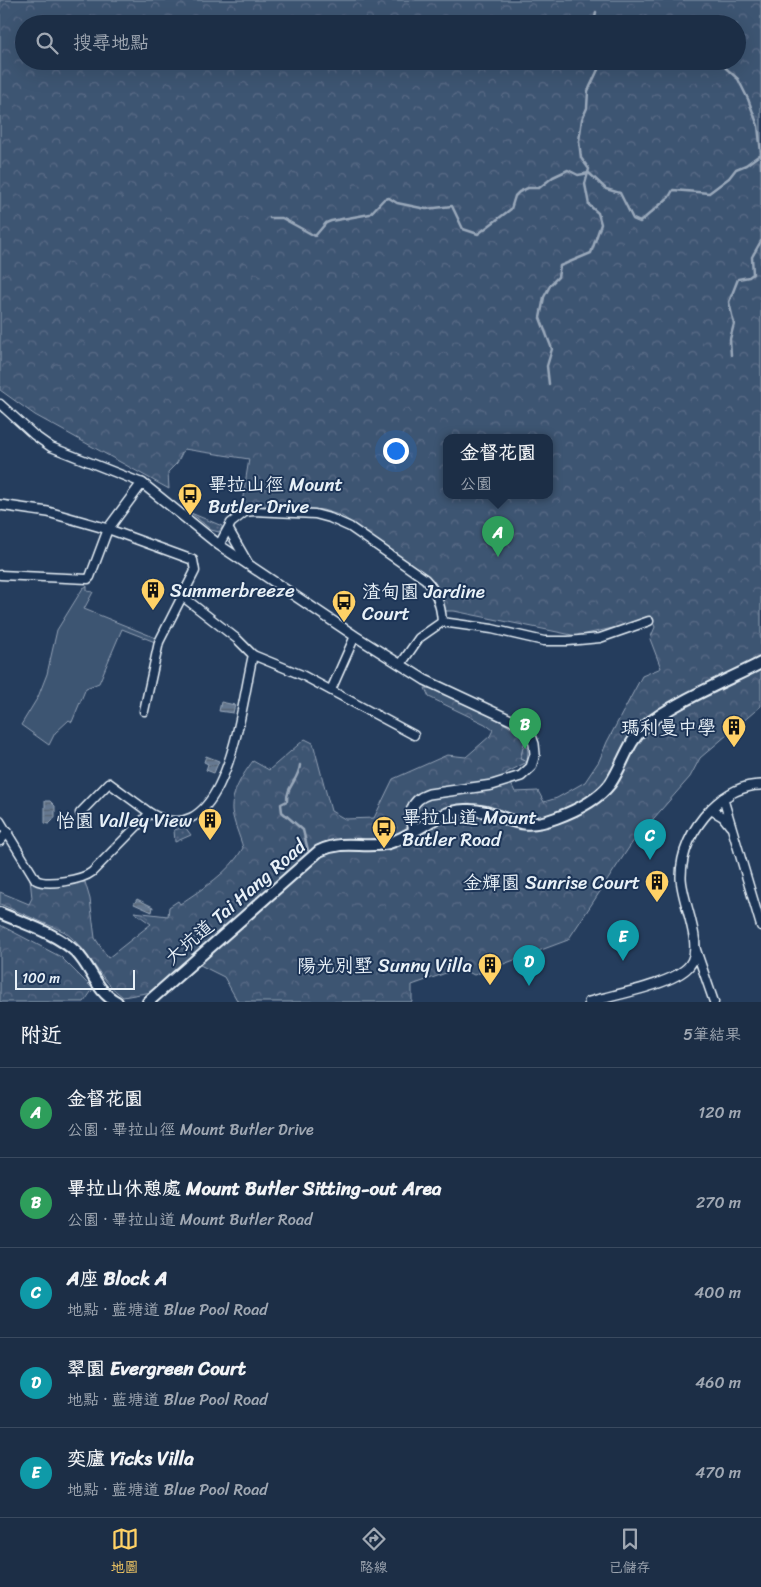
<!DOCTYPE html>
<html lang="zh-TW">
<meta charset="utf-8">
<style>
:root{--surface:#1c2e46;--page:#293a51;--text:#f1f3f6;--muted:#a0a8b3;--line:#3a4a5f;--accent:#ffd166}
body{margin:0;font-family:Sriracha,"LXGW WenKai TC",sans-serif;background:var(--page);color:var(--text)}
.scale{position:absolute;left:15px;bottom:12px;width:120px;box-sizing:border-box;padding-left:5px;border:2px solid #e8f1f8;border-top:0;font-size:14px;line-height:18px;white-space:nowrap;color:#e8f1f8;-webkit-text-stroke:4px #1d3557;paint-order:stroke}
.you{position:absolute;left:395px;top:450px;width:18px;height:18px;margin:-12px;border:4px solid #fff;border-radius:50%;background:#1a73e8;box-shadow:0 0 0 8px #1a73e833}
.badge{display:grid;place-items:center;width:32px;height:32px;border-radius:50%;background:var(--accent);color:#fff;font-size:16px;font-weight:700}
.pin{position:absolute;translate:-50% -41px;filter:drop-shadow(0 1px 2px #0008)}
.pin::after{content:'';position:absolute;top:26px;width:18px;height:15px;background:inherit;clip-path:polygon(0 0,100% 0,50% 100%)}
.popup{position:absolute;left:443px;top:434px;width:110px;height:65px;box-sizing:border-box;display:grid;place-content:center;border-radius:10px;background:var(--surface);filter:drop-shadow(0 1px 4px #0005);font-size:16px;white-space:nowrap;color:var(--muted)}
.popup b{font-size:19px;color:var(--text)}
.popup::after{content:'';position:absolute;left:50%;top:100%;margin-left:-10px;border:10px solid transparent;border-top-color:var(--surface)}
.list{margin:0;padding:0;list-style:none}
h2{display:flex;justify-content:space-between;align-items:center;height:65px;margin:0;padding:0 20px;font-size:21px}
h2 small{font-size:16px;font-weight:400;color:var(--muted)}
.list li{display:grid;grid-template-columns:32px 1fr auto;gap:15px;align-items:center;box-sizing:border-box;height:90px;padding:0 20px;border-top:1px solid var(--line)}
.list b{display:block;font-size:19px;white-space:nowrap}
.list p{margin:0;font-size:16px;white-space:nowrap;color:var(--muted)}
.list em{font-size:16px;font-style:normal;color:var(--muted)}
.icon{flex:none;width:28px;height:28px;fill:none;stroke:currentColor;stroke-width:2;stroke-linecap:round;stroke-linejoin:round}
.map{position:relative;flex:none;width:761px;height:1002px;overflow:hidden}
.search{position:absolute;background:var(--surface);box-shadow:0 5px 20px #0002;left:15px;right:15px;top:15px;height:55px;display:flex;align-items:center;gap:12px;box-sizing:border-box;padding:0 18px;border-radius:28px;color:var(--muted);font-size:19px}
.sheet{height:515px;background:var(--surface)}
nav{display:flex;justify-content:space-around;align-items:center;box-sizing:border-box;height:70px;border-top:1px solid var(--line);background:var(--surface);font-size:14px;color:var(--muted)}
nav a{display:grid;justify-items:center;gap:2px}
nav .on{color:var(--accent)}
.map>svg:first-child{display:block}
</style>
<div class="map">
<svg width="761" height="1002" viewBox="0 0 761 1002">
<defs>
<pattern id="green-dots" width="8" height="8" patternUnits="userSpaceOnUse" patternTransform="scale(1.25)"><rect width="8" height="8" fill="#3e5472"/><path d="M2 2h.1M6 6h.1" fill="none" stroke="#5a6d87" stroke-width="1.8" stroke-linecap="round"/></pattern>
<pattern id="forest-crowns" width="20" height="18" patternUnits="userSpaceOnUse" patternTransform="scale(1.25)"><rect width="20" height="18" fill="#3e5472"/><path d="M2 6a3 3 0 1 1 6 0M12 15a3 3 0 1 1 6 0" fill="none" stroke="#5a6d87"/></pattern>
<pattern id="water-rules" width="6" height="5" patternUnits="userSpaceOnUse" patternTransform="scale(1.25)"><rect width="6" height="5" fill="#657890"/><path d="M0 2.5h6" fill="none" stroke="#576270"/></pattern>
</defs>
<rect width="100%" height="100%" fill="#253d5d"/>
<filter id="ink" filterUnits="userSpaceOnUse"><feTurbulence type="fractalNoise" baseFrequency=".02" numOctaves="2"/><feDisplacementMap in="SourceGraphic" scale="10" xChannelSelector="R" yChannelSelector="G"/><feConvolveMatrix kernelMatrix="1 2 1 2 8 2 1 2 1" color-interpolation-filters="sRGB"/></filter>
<g filter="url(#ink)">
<g fill="url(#green-dots)" stroke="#93a2b5">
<polygon points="191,513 222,526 222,528 219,532 211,530"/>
<polygon points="525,740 528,751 527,762 520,759"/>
<polygon points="185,827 191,835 175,842 174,830"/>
</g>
<g fill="url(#forest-crowns)" stroke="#93a2b5" fill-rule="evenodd">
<path d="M0,0H761V706L700,758L690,777L632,843L568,940L474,975L460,968L412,985V1002H238L224,977L198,964L163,990L123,997C99,980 89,950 65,932L0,904V892L29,904L32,898L30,879C37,891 72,883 85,882L90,899L95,938L108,958L151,924L134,912L168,916L169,907L178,901L180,904C203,888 229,873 243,848C240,836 233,822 232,810C231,793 243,774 253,761L269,770L305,739L313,743L331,811L345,819L374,818L393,779L447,755L466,757L490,736L493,730L485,724L429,697L425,688L433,689C457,701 510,721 525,740L520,759L527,762L506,773L515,792L538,791L544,802L557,798L585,782L599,761L607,742L642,676L661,668L650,639L655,627L650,616L626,625L577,636L454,611H446L436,585L426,574L342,516L323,510L270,505L241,509L249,459L184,449L177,463L168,472L169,489L35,415L0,390ZM24,24H737V61H24ZM447,438H549V496H447Z"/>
<polygon points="0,925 61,957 93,989 84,1002 0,1002"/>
</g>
<polygon fill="#3e5472" stroke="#93a2b5" points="87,586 87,591 93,592 84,609 156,638 155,642 122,629 99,683 86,688 72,722 69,720 55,733 49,745 21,725 38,697 47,674 57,630 83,588"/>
<g fill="url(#water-rules)" stroke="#99a8ba">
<polygon points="221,702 235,705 233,713 219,711"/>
<polygon points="206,756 219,761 214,773 206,770 208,764 204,762"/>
<polygon points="45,801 50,801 55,806 55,818 49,824 45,823"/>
<polygon points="137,899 153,907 152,912 134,904"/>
</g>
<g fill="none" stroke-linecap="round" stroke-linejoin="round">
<g stroke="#99a8ba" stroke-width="2.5">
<polyline points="594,24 596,12"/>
<polyline points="719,62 738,79 748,99 758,126 761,153"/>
<polyline points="761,156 761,168"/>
<polyline points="270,218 282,218 315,236 326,223 331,221 370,214 384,199 389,198 397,203 426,209 452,206 463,229 478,234 511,209 515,196 519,192 528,188 539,188 553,177 568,170 578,175 589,173 606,189 620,193 633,219 640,222 669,197 673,190 709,193 729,178 736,169 746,165 761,154"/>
<polyline points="731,355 730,339 734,324 729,302 738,279 749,277 753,274 752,257 761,241"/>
<polyline points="549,384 547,366 552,349 540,318 544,297 551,284 558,277 560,266 591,253 601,224 598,213 589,205 585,184 589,169 581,158 579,141 582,119 587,108 588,91 602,61"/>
<path d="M300,765C299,779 286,787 287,801L281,804L282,812L303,830L308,850"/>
</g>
<defs>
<g id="minor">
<polyline points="0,404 34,435 51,447 142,483"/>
<polyline points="229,530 248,563"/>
<path d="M219,545L231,523L245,512L254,511L315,514L330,518L350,527L425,579C437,591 441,605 442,622"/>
<polyline points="0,575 88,579 90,577 108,529 193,560 195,571 159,642 144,711"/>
<polyline points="253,655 302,675 414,735"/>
<polyline points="401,664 419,638 442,622 492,629 544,641 568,641 600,638 649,621"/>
<polyline points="331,690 355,636"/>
<polyline points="723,798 761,926"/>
<polyline points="711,810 723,817 730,826"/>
<polyline points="80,813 109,783 150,813"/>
<path d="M0,821L36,880C47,886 82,880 92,872L150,813C228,859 242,698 253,655L237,639L182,596"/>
<polyline points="0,841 8,832"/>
<polyline points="695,947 714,1002"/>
</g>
<g id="tertiary">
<path d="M0,505L48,512L108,529L142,483L219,545L355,636L425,680L515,722L530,733L534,744L535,754L531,767L521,776L492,785L429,794C410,800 407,815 415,831"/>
<path d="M589,1002C614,995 674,984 689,966C706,947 681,901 681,877C681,851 693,828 711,809C725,795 741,785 761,785"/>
</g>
<g id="secondary">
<path d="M0,913C25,924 56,933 76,952C92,968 96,992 117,1002"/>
<path d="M148,1002L319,851C347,838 364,850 389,843C417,835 435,811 465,810C503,808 511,835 556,818C575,811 597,801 610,784C623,765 627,743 645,726C672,703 728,680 761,663"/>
</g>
</defs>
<use href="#minor" stroke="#e8f1f8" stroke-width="11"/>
<use href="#tertiary" stroke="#e8f1f8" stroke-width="12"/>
<use href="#secondary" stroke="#e8f1f8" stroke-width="14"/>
<use href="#minor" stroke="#1d3557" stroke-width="8"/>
<use href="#tertiary" stroke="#1d3557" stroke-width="9"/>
<use href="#secondary" stroke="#1d3557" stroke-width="10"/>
</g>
</g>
<defs>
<symbol id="bus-pin" viewBox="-11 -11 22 30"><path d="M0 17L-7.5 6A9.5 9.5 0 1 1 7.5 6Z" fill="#ffd166" stroke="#1d3557"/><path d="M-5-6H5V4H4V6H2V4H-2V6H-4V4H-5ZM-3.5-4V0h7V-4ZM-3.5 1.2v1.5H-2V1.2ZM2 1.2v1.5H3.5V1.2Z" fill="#111"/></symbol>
<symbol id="building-pin" viewBox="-11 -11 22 30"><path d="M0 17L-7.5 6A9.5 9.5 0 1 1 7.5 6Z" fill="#ffd166" stroke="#1d3557"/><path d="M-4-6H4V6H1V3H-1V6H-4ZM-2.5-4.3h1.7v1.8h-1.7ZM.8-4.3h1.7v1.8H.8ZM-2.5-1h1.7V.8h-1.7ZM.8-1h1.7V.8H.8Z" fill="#111"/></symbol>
</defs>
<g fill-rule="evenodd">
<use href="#bus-pin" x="176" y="481" width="28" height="38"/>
<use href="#building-pin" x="139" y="576" width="28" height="38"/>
<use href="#bus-pin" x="330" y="588" width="28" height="38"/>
<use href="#building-pin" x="720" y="713" width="28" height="38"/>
<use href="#building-pin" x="196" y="806" width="28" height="38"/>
<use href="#bus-pin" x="370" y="814" width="28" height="38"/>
<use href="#building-pin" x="643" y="868" width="28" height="38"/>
<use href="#building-pin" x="476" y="951" width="28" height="38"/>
</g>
<g text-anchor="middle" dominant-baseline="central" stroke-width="4" stroke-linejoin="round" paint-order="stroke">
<g font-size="19" fill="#e8f1f8" stroke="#1d3557" text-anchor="start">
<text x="208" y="484">畢拉山徑 Mount<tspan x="208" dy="22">Butler Drive</tspan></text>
<text x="170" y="590">Summerbreeze</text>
<text x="362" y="591">渣甸園 Jardine<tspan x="362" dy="22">Court</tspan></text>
<text x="716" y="727" text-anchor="end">瑪利曼中學</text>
<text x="402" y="817">畢拉山道 Mount<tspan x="402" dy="22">Butler Road</tspan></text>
<text x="192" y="820" text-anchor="end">怡園 Valley View</text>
<text x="640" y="882" text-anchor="end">金輝園 Sunrise Court</text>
<text x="472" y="965" text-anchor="end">陽光別墅 Sunny Villa</text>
</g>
<g font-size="19" fill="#e8f1f8" stroke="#1d3557">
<text transform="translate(235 902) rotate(-41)">大坑道 Tai Hang Road</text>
</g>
</g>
</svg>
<div class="scale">100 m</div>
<div class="you"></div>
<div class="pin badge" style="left:498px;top:557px;background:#2e9e5b">A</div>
<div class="popup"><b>金督花園</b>公園</div>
<div class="pin badge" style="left:525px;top:749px;background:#2e9e5b">B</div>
<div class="pin badge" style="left:650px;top:860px;background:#0f9aa8">C</div>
<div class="pin badge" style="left:529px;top:986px;background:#0f9aa8">D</div>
<div class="pin badge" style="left:623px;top:961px;background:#0f9aa8">E</div>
<div class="search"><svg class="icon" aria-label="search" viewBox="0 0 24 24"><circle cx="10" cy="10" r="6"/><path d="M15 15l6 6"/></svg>搜尋地點</div>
</div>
<section class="sheet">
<h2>附近<small>5筆結果</small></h2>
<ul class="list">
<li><span class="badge" style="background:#2e9e5b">A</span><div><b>金督花園</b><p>公園 · 畢拉山徑 Mount Butler Drive</p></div><em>120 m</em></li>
<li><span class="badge" style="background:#2e9e5b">B</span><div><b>畢拉山休憩處 Mount Butler Sitting-out Area</b><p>公園 · 畢拉山道 Mount Butler Road</p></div><em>270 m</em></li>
<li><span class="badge" style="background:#0f9aa8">C</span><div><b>A座 Block A</b><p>地點 · 藍塘道 Blue Pool Road</p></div><em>400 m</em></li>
<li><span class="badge" style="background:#0f9aa8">D</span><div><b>翠園 Evergreen Court</b><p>地點 · 藍塘道 Blue Pool Road</p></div><em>460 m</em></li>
<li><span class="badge" style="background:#0f9aa8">E</span><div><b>奕廬 Yicks Villa</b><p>地點 · 藍塘道 Blue Pool Road</p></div><em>470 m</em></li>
</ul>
</section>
<nav>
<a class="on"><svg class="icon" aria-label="map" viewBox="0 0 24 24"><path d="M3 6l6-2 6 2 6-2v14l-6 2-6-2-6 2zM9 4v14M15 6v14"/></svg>地圖</a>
<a><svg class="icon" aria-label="directions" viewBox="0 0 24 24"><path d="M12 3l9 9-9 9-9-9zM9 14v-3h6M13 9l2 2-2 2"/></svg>路線</a>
<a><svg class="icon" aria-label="saved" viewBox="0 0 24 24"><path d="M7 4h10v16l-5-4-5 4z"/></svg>已儲存</a>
</nav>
